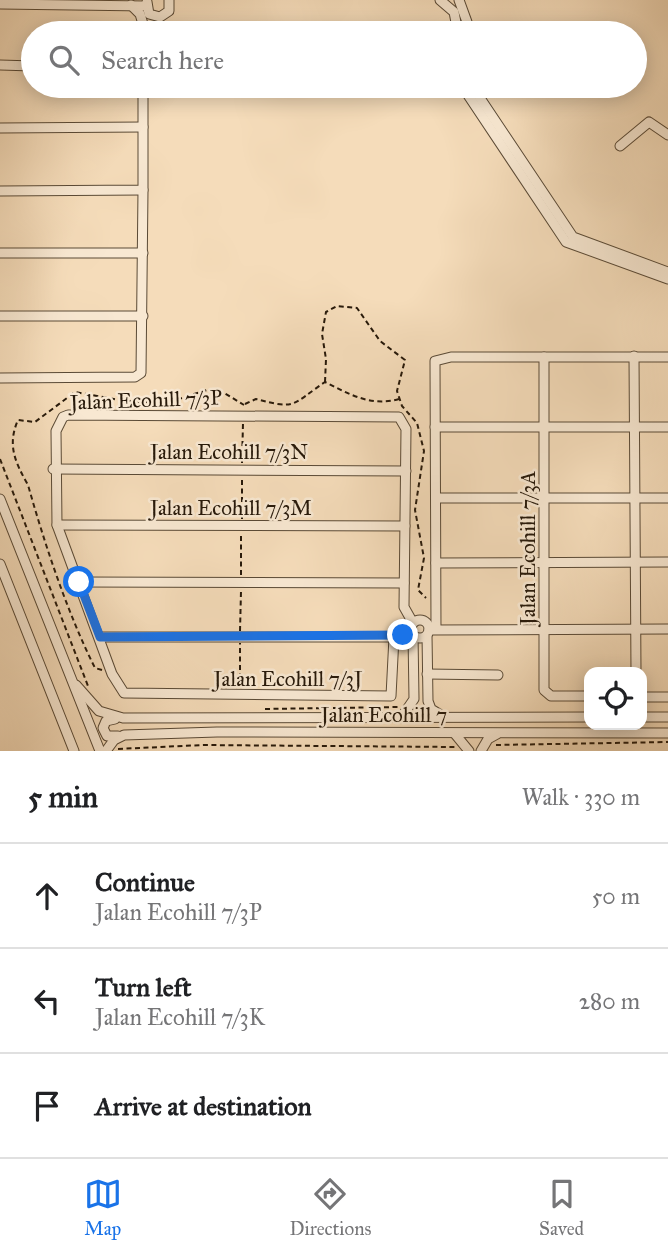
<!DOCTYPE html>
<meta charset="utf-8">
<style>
:root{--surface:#fff;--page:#f2f2f2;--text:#202124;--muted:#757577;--line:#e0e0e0;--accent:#1a73e8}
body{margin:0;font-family:"IM FELL Great Primer",serif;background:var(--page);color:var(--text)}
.controls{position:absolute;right:21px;bottom:21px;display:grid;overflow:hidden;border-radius:14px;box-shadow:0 4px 18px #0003}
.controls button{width:63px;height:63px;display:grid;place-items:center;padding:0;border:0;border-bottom:2px solid var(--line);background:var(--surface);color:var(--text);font:35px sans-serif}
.stop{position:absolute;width:21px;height:21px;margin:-16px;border:5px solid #1a73e8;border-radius:50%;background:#fff}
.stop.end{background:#1a73e8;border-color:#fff;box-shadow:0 2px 7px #0008}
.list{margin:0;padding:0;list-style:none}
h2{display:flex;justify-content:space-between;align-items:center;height:91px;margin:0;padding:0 28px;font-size:30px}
h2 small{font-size:23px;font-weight:400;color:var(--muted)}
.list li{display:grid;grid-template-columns:46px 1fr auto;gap:21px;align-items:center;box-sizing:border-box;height:105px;padding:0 28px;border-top:2px solid var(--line)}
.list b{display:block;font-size:26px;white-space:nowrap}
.list p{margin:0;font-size:23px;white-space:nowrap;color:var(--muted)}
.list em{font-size:23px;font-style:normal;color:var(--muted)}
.icon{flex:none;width:38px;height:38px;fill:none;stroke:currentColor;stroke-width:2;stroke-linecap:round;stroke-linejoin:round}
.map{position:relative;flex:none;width:668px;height:751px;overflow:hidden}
.search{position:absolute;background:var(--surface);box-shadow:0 4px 18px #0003;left:21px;right:21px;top:21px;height:77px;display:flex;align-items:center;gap:18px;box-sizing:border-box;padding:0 24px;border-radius:38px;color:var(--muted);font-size:26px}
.sheet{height:406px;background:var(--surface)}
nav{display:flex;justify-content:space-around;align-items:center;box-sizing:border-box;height:98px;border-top:2px solid var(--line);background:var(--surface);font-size:19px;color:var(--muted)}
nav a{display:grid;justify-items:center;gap:4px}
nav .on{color:var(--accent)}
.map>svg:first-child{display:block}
</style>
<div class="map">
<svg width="668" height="751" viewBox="0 0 668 751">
<rect width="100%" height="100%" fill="#f5dcba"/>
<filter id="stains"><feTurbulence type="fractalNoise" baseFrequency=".00286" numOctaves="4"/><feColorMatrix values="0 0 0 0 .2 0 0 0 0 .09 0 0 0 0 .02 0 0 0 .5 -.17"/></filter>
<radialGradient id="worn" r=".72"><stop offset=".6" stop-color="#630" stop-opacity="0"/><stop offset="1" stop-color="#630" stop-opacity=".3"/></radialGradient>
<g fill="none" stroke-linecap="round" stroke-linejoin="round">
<defs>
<g id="minor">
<polyline points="440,0 454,12 458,33"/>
<polyline points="459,0 467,22 466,33"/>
<polyline points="147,2 149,14 160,17 169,11 169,0"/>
<polyline points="0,4 146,6"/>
<polyline points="131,5 140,14 143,24"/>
<polyline points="0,65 33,66"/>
<polyline points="462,86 566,242 668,279"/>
<polyline points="472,86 573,237 668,272"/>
<polyline points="0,128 143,127"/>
<polyline points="620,146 649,122 668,135"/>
<polyline points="0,191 143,190 143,86"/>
<polyline points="0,253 143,253"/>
<polyline points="0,316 143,316"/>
<polyline points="634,356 636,672"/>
<polyline points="544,357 544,690 551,696 589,696"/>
<polyline points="0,378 135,377 141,373 143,190"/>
<polyline points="435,427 668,427"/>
<polyline points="53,469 406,471"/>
<polyline points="437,498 668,498"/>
<polyline points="0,499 100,751"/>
<polyline points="57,525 405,526"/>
<polyline points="436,563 668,562"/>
<polyline points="0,564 74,751"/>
<polyline points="79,582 404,583"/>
<circle cx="420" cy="629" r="9"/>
<polyline points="436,629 435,361 451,357 668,357"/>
<polyline points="429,630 668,629"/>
<polyline points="427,635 428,701 431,709 444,717"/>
<polyline points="100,637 394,637 410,631"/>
<polyline points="394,637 391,696 124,693 112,674 57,525 56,431 63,417 68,415 399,417 406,429 404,607 413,623"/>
<polyline points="427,674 498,675"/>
<polyline points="76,685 99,711 123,718 589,717"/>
<polyline points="642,697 668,697"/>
<polyline points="642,717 668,717"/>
<polyline points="401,718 414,699 413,635"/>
<polyline points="115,719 106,721 103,728 107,736 118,736"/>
<polyline points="455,734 469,751"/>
<polyline points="106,751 114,740 124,735 217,732 668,733"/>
<polyline points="481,751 488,739 497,734"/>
</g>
</defs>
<use href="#minor" stroke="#5a4a36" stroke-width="11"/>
<g stroke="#27190a" stroke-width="2" stroke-dasharray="5 3.5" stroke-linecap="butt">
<polyline points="325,382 326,359 322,334 326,312 337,306 357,308 380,341 405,360 397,391 402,406 417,423 424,451 415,510 424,558 418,590 426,598"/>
<path d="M245,404L256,399C297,410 291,405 325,382C349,394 371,407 399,399"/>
<polyline points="0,459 88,686"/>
<polyline points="242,463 243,423"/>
<polyline points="242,519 242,479"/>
<polyline points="241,575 241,535"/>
<polyline points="240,631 241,591"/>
<path d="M102,670L95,668C67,612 45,545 28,485C15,462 7,445 18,420L35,422L75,392L125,401L166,403L210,389L221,391L244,405"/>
<polyline points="240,687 240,643"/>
<polyline points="265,709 399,707"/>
<polyline points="496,745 668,742"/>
<polyline points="118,749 203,745 455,747"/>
</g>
<use href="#minor" stroke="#f8e8d2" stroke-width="9"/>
</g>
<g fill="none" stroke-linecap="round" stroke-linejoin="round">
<polyline stroke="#1a73e8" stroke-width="9" points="79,582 100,637 403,635"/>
</g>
<g text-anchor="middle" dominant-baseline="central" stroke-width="5" stroke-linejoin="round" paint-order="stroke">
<g font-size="21" fill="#27190a" stroke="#f8e8d2">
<text transform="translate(146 400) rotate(-2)">Jalan Ecohill 7/3P</text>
<text x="229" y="452">Jalan Ecohill 7/3N</text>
<text x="231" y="508">Jalan Ecohill 7/3M</text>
<text transform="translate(528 548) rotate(-90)">Jalan Ecohill 7/3A</text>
<text x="288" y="679">Jalan Ecohill 7/3J</text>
<text x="384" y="715">Jalan Ecohill 7</text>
</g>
</g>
<rect width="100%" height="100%" filter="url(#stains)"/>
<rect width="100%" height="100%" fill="url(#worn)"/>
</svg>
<div class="controls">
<button><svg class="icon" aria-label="locate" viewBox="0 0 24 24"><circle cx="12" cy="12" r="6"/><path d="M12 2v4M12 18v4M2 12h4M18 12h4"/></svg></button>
</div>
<div class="stop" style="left:79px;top:582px"></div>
<div class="stop end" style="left:403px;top:635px"></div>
<div class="search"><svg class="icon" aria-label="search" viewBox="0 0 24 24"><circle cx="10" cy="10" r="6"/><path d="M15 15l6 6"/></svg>Search here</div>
</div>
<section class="sheet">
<h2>5 min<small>Walk · 330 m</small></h2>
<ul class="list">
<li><svg class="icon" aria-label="ahead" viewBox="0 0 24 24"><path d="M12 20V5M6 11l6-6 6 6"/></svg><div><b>Continue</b><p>Jalan Ecohill 7/3P</p></div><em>50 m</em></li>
<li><svg class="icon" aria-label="left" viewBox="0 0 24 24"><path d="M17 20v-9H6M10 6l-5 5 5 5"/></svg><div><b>Turn left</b><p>Jalan Ecohill 7/3K</p></div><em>280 m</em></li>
<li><svg class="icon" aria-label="arrive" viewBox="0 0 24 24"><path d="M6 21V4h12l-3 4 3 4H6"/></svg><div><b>Arrive at destination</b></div></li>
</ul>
</section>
<nav>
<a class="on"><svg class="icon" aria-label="map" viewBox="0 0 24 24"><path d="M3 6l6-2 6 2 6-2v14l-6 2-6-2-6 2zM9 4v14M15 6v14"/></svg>Map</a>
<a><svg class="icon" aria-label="directions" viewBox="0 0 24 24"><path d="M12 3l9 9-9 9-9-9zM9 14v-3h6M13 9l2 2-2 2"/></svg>Directions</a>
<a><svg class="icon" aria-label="saved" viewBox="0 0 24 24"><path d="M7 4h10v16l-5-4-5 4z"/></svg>Saved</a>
</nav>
